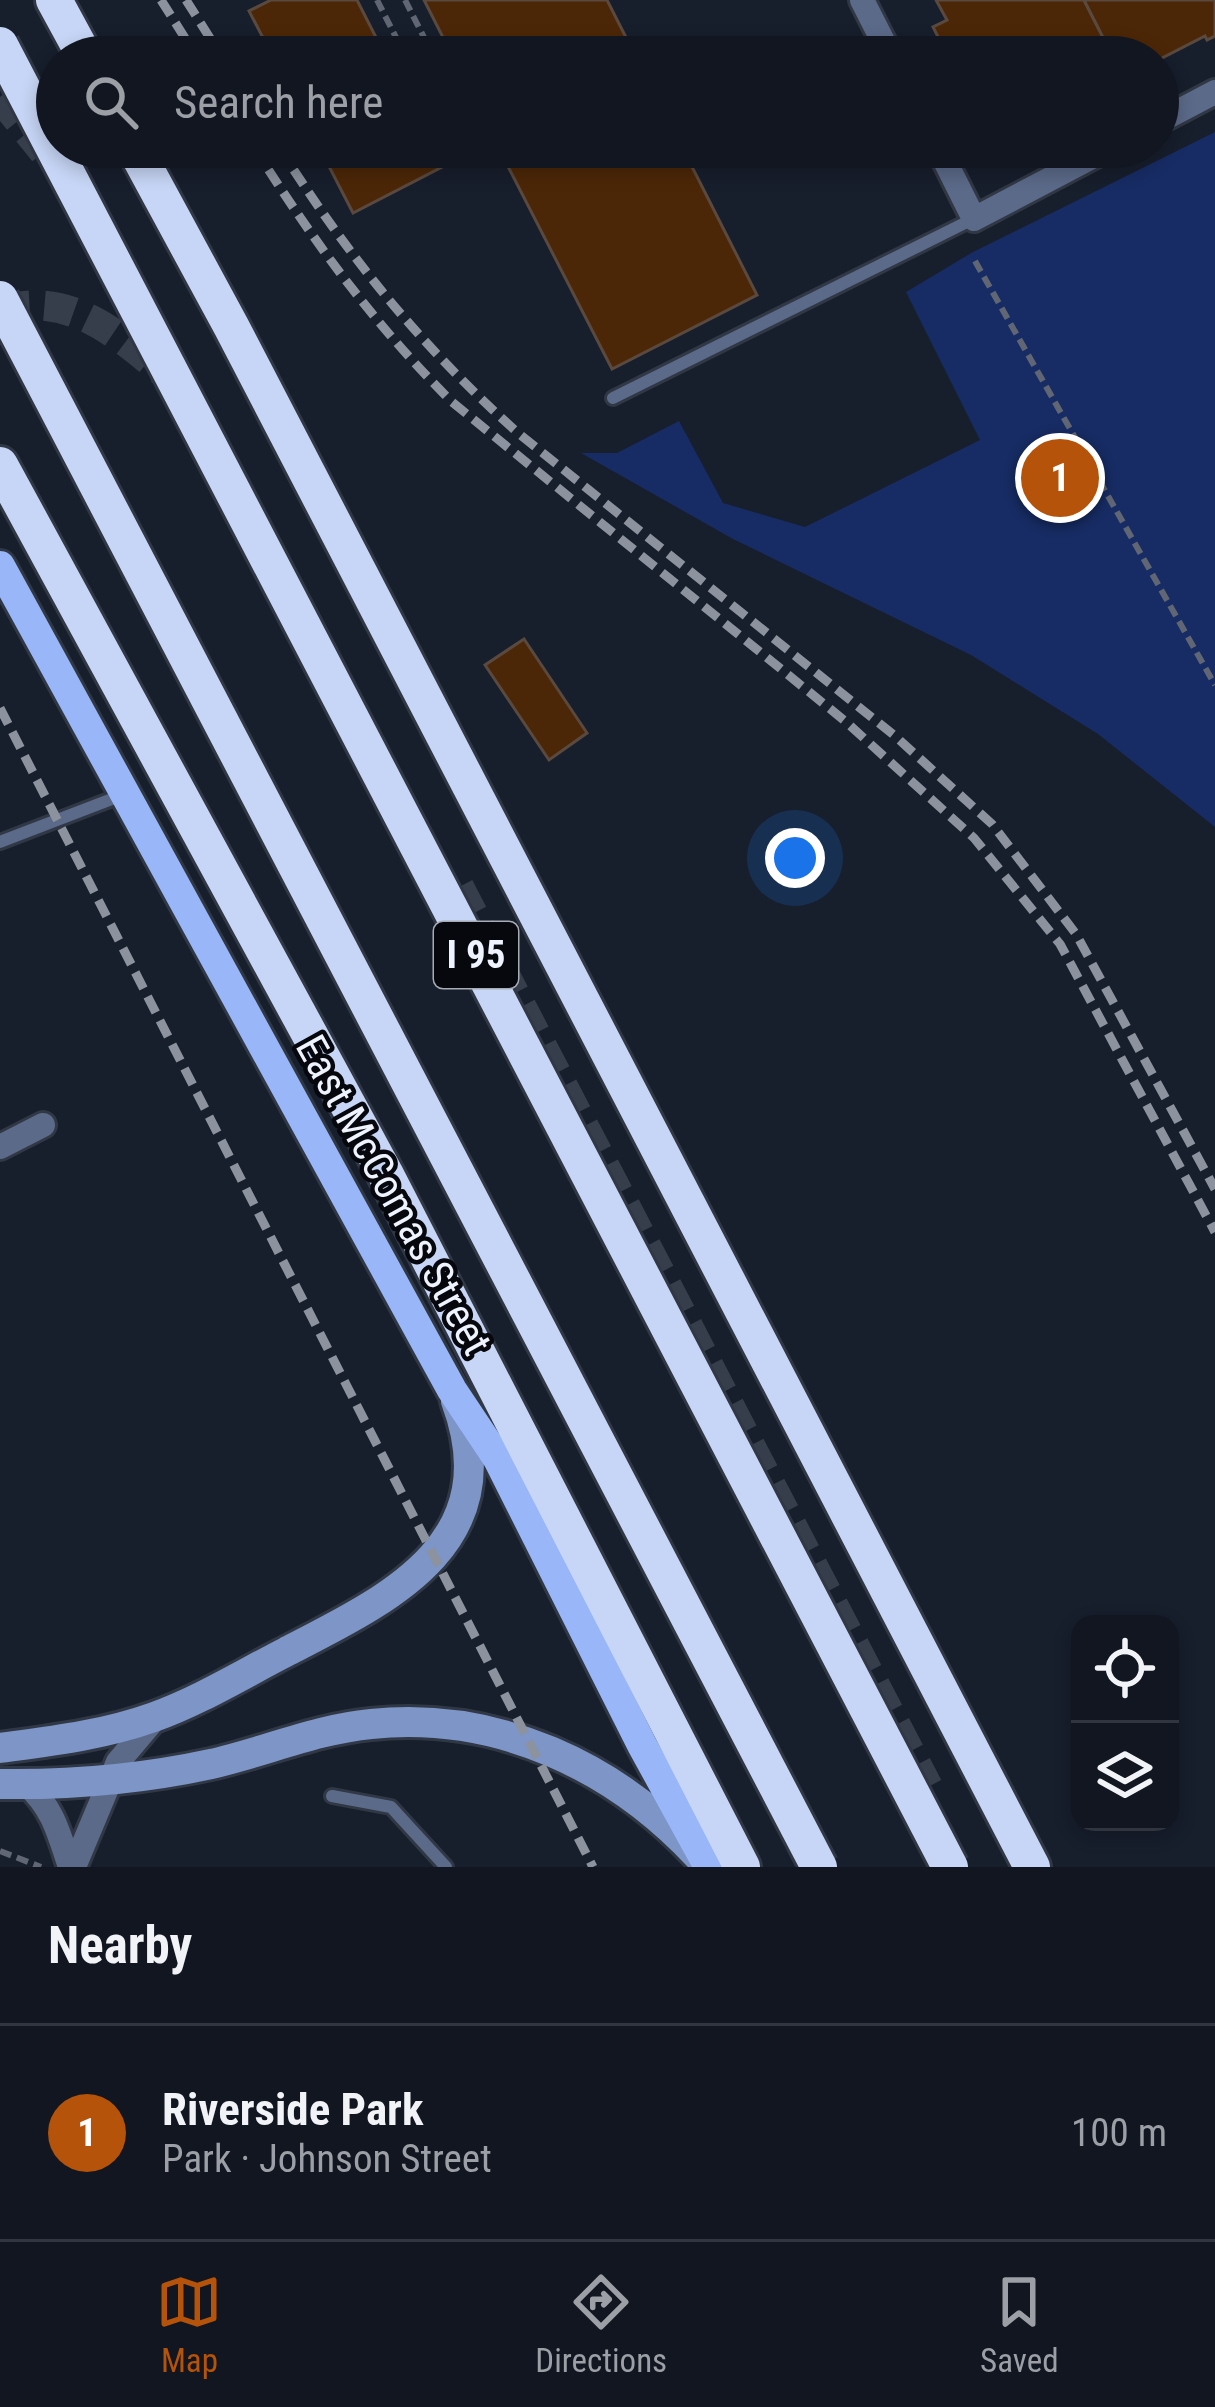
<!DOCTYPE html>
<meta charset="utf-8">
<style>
:root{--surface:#111621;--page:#1e232e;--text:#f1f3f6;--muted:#9c9fa5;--line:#30353f;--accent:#b45309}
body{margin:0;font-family:"Roboto Condensed",sans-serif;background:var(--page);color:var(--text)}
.controls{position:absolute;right:36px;bottom:36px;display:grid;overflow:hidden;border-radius:24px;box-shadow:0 6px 18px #0003}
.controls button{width:108px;height:108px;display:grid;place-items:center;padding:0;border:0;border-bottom:3px solid var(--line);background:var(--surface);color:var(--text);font:60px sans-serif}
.you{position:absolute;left:795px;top:858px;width:42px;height:42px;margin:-30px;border:9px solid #fff;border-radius:50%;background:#1a73e8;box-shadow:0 0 0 18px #1a73e833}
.badge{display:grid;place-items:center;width:78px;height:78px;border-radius:50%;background:var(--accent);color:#fff;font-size:39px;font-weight:700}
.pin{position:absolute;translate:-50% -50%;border:6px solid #fff;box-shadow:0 3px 12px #0006}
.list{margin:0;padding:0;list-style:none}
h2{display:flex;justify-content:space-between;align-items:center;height:156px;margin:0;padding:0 48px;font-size:51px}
h2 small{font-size:39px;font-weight:400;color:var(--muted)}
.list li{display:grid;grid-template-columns:78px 1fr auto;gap:36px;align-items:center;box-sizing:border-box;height:216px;padding:0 48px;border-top:3px solid var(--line)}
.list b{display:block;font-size:45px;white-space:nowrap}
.list p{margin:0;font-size:39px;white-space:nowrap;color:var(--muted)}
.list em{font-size:39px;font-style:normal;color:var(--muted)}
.icon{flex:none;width:66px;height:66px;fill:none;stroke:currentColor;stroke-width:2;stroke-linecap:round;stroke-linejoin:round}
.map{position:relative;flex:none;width:1215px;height:1867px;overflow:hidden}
.search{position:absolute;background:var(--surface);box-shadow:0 6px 18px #0003;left:36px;right:36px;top:36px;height:132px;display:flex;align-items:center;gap:30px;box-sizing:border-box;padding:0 42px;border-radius:66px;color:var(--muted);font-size:45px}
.sheet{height:372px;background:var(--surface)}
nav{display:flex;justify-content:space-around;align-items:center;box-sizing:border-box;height:168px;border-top:3px solid var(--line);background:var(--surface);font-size:33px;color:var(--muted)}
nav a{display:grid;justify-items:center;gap:6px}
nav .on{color:var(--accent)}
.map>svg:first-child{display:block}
</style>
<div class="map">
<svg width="1215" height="1867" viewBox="0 0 1215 1867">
<rect width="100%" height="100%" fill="#171e2c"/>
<polygon fill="#172c64" points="1215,132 1215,827 1098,734 971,655 733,539 581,453 617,453 679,421 723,503 805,527 980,440 906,292 973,252"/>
<g fill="#4c2707" stroke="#5a493e" stroke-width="3">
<polygon points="271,0 357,0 386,57 273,57 249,11"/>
<polygon points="424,0 607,0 636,57 453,57"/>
<polygon points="936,0 1084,0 1113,57 948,57 933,27 947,20"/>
<polygon points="1084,0 1215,0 1215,36 1207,40 1205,36 1158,60 1158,57 1113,57"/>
<polygon points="319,147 432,147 442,167 353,213"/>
<polygon points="498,147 682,147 757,295 612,369"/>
<polygon points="524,639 587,733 549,760 485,665"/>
</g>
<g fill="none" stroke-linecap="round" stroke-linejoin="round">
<g stroke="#373e4b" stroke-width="30" stroke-dasharray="30 15" stroke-linecap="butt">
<polyline points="0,97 44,152"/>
<path d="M0,311C70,289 120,336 170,378"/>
<polyline points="459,887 928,1787"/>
</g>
<defs>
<g id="lane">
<polyline points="613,398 973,219"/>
<polyline points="0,842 125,794"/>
<polyline points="332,1796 391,1807 446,1867"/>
</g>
<g id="street">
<polyline points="862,0 891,57"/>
<polyline points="1158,122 1215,92"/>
<polyline points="938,147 974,219 1111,147"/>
<polyline points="0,1147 43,1125"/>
<path d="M26,1784C53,1807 59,1834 70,1867"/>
<polyline points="74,1867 118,1762 156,1717"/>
</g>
<g id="secondary">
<path d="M0,1748C52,1741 104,1735 154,1717C199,1701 243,1674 286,1652C389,1599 509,1543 456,1401"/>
<path d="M0,1784C70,1785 142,1779 211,1764C264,1752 317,1729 371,1724C498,1711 615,1766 700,1858"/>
</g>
<polyline id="primary" points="0,566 452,1390 498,1459 642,1745 709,1867"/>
<g id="highway">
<polyline points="54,0 85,57"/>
<polyline points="134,147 231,326 1032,1867"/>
<polyline points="0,465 385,1173 742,1867"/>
</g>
</defs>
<use href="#lane" stroke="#313845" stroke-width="18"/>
<use href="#street" stroke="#313845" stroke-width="30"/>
<use href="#secondary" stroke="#313845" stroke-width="36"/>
<use href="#primary" stroke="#313845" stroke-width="36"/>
<use href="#highway" stroke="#313845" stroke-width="42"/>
<g stroke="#606673" stroke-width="6" stroke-dasharray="12 6" stroke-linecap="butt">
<polyline points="377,0 406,57"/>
<polyline points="405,0 434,57"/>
<polyline points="452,147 460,164"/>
<polyline points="479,147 482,153"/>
<polyline points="975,261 1215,685"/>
<polyline points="0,1851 41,1867"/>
</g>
<use href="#lane" stroke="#5b6a89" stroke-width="12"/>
<use href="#street" stroke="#5b6a89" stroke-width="24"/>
<use href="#secondary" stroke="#7d95c7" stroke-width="30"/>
<use href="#primary" stroke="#98b6f8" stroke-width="30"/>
<use href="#highway" stroke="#c7d6f6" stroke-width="36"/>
<g stroke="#8c929e" stroke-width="9" stroke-dasharray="18 9" stroke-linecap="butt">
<polyline points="161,0 197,57"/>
<polyline points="186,0 222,57"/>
<path d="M254,147C313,241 374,324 452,402L845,721L974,838L1060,944L1215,1232"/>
<path d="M279,147C350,259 419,344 518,433L895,736L992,824L1076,934L1215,1189"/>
<polyline points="0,708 593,1867"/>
</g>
<defs>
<g id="highway-bridge">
<polyline points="0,45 950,1867"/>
<polyline points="0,299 819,1867"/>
</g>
</defs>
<use href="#highway-bridge" stroke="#313845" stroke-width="42" stroke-linecap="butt"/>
<use href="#highway-bridge" stroke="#c7d6f6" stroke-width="36"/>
</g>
<g text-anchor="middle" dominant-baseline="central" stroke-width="9" stroke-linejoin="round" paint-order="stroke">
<rect fill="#06080e" stroke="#a8acb5" stroke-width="3" x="434" y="922" width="84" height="66" rx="9"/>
<g font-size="39" font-weight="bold" fill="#eef3fd">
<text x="476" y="955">I 95</text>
</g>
<g font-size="42" fill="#eef3fd" stroke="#06080e">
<text transform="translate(394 1195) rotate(61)">East McComas Street</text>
</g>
</g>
</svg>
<div class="controls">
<button><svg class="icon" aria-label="locate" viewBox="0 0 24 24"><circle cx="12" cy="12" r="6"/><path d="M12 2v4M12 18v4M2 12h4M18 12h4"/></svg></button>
<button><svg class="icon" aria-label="layers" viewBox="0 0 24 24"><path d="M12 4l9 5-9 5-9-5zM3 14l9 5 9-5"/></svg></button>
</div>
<div class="you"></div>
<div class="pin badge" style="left:1060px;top:478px">1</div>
<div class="search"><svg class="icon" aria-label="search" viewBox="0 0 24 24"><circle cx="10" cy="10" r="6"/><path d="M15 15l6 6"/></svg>Search here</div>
</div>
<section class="sheet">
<h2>Nearby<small></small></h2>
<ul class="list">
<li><span class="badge">1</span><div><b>Riverside Park</b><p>Park · Johnson Street</p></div><em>100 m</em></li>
</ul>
</section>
<nav>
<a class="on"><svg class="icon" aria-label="map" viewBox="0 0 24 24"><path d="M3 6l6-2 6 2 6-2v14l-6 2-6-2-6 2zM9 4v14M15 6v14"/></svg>Map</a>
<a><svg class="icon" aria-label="directions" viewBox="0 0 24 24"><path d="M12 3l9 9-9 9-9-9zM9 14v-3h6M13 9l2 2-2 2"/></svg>Directions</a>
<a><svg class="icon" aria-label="saved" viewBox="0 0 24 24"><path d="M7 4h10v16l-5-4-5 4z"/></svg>Saved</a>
</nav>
